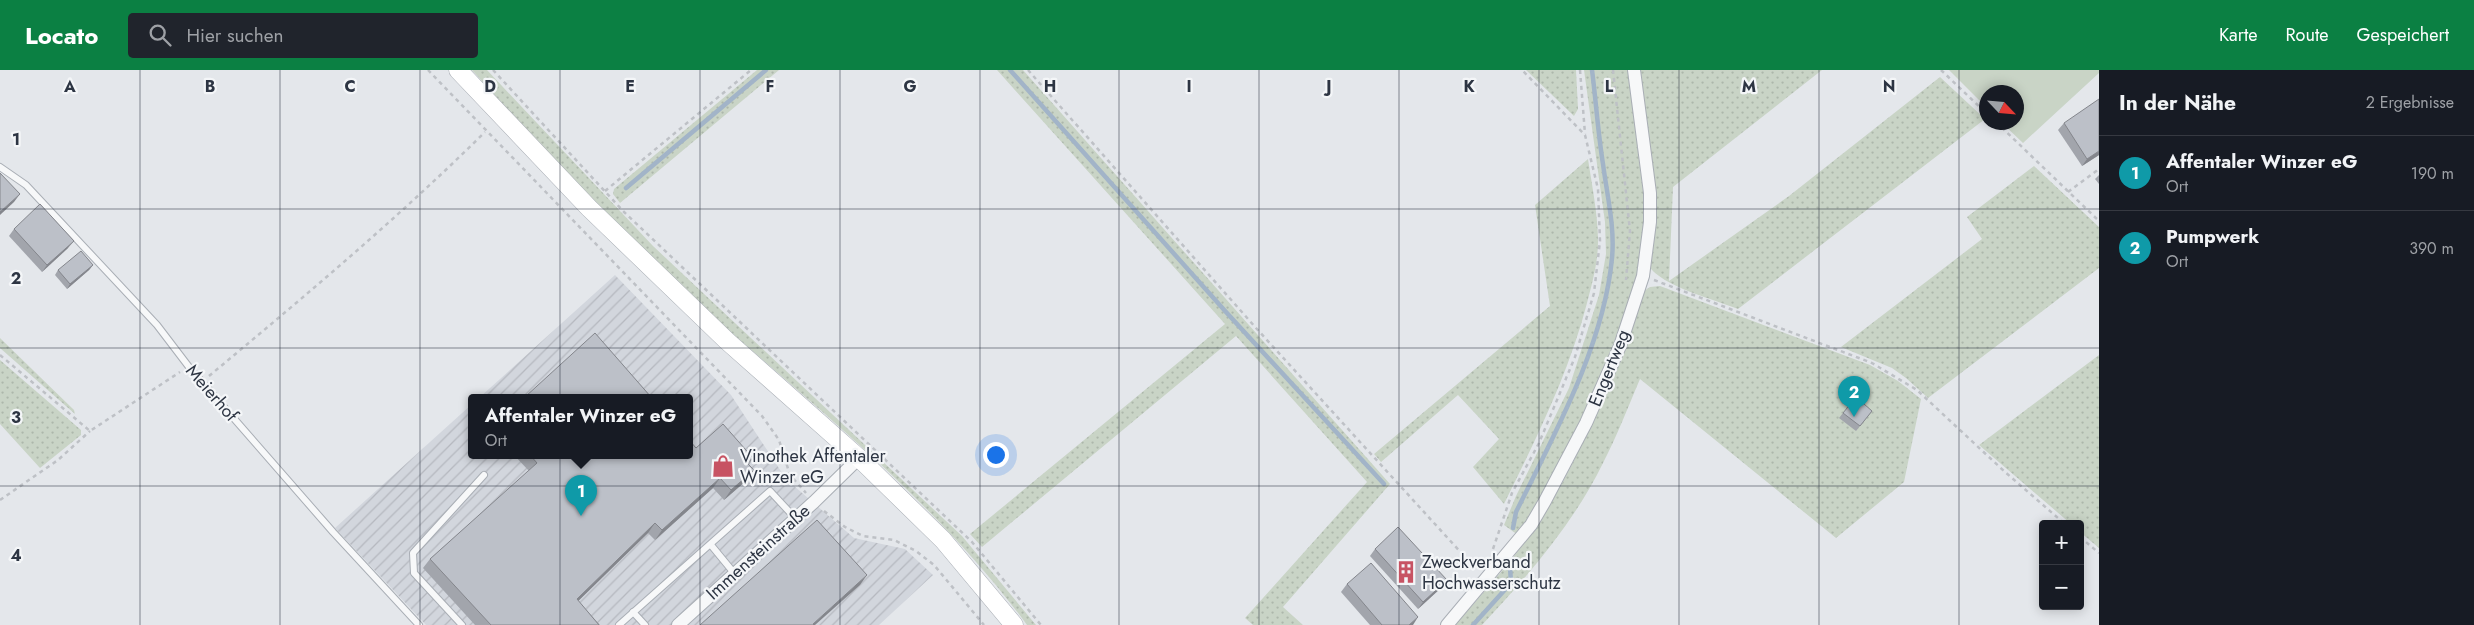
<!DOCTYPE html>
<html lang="de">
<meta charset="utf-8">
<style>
:root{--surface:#171b24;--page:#20242c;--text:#f1f3f6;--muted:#9ea1a6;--line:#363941;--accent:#0b8043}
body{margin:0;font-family:Jost,sans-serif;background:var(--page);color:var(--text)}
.controls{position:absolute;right:15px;bottom:15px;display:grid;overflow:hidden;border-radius:5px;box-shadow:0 2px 12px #0003}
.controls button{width:45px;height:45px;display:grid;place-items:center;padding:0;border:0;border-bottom:1px solid var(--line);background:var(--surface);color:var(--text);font:25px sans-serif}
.compass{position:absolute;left:1979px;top:15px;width:45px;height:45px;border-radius:50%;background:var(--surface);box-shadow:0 2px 12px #0003;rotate:116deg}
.you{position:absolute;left:995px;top:384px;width:18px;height:18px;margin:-12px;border:4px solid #fff;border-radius:50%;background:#1a73e8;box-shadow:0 0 0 8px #1a73e833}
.badge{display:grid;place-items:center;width:32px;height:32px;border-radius:50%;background:var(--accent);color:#fff;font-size:16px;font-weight:700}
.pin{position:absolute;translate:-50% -41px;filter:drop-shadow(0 1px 2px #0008)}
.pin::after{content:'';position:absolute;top:26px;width:18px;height:15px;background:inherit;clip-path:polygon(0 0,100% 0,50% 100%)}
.popup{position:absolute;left:468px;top:324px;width:225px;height:65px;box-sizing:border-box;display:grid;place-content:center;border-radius:5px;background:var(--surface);filter:drop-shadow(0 1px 4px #0005);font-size:16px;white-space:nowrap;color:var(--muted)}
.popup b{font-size:19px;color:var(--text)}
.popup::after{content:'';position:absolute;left:50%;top:100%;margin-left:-10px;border:10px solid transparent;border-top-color:var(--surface)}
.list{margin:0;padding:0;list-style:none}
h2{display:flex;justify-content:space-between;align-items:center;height:65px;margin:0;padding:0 20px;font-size:21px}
h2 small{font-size:16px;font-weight:400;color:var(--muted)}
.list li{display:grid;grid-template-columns:32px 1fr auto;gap:15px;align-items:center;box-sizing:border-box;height:75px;padding:0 20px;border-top:1px solid var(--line)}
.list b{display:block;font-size:19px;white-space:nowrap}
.list p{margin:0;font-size:16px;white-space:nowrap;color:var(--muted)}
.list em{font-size:16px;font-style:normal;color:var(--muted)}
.icon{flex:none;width:28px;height:28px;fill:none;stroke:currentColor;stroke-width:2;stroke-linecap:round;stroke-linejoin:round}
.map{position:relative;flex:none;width:2099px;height:555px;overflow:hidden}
header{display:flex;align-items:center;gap:30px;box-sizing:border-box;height:70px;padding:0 25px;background:var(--accent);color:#fff}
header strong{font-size:24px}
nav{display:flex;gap:28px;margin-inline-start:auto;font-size:18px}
.search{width:350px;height:45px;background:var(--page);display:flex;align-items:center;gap:12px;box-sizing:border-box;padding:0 18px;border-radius:5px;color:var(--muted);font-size:19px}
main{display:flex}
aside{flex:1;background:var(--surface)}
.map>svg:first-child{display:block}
</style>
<header>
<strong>Locato</strong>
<div class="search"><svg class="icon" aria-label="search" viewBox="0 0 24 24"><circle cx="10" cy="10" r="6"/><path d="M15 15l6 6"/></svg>Hier suchen</div>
<nav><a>Karte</a><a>Route</a><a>Gespeichert</a></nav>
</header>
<main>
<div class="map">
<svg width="2099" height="555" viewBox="0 0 2099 555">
<defs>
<pattern id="industrial-furrows" width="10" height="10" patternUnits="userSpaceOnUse" patternTransform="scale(1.25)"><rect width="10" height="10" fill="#d2d6dd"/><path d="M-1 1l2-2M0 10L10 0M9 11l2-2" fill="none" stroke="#b5b8bf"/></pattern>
<pattern id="grass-dots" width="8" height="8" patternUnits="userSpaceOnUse" patternTransform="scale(1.25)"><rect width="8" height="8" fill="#c9d4c6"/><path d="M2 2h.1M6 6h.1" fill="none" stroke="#adb7ab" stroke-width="1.8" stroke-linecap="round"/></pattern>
</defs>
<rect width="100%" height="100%" fill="#e4e7eb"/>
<polygon fill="url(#industrial-furrows)" points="615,205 731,325 786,409 854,468 905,479 933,505 879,555 426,555 335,458 472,334 472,385 690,385 690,327 480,327"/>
<g fill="url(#grass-dots)">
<path d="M472,0H487L653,176L962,466L1036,555H1027C941,438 826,346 718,251C630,174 550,87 472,0Z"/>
<polygon points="757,0 779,0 620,133 613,124 614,119"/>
<polygon points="997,0 1023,0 1390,414 1283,537 1303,555 1253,555 1245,548 1367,412 1236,266 982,477 970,464 1225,254"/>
<polygon points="1526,0 1576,0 1578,39 1574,46"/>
<polygon points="1584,0 1628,0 1646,145 1643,176 1634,222 1608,296 1546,422 1518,465 1504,455 1516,426 1569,318 1599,225 1606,184 1605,152"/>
<path d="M1639,0H1822L1673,117L1669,211L1789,126L1940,7L1985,49L1738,239C1716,230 1661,216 1649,196Z"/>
<path d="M1588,89C1592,116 1598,145 1598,172C1598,192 1592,214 1587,233C1569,303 1536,369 1504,434L1473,397L1499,369L1458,325L1381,392L1374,384L1550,236L1535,135Z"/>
<polygon points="2034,96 2099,157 2099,198 1928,328 1906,308 1892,298 1841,277 1982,169 1967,147"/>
<path d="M1660,216L1870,295L1898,311L1921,329L1904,412L1836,468L1640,309C1628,337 1617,366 1603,393C1574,453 1527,507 1482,555H1455C1487,518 1522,481 1547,439C1589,372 1614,294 1644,221L1650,217Z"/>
<polygon points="0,268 74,340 75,344 0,278"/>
<polygon points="2099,285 2099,478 2080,462 2080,454 2071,454 1979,375"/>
<polygon points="0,290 81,360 81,365 40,398 0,354"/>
</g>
<polygon fill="#c9d4c6" points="1949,0 2099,0 2099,3 2023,73 2002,53 2016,52 2016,22 1986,22 1986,37"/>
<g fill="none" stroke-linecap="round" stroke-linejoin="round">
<g stroke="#a2b4c8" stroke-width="4.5">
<polyline points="1010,0 1226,242 1384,414"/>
<polyline points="626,118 766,0"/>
<path d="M1513,458L1516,442C1554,365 1604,275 1612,188C1615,157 1607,125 1603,94C1598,63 1596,31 1592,0"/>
<polyline points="1473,555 1511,513 1510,497"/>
</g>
<defs>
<g id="lane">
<polyline points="0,97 26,115 157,255 189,297 333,462 419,555"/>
<polyline points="711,475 734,503"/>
<polyline points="633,542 645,555"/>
<polyline points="462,555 414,503 413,483 484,405"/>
<polyline points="619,555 770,421 796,449"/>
</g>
<g id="street">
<polyline points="678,555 814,432 859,388"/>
<polyline points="1447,555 1531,455 1545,431 1586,353 1620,276 1643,206 1650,152 1650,123 1634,0"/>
</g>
<polyline id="secondary" points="458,0 589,138 727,271 859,388 943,470 1014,555"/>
</defs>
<use href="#lane" stroke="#a9aeb5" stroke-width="8"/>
<use href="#street" stroke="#a9aeb5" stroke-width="14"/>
<use href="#secondary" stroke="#a9aeb5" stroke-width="19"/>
<g stroke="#bec1c6" stroke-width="2.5" stroke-dasharray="4 4" stroke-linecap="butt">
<polyline points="428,0 762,346 779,370 790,405 806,423"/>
<polyline points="493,0 624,142 972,472 1041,555"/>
<polyline points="1028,0 1256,258 1476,499"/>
<polyline points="1580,0 1585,64"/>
<polyline points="1613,0 1630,161 1626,210"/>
<polyline points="1941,0 1986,43"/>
<polyline points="1996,52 2099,151"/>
<polyline points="605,121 751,0"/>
<polyline points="2068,122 2099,99"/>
<polyline points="1654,210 1872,293 1917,320 2005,402 2065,454"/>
<polyline points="0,285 90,361 180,302"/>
<path d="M209,306C304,227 398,148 485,62"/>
<polyline points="0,430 58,390 90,361"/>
<polyline points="824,441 845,457 863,466 894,470 916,481 934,495 984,555"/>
<polyline points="2080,467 2099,483"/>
<polyline points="1493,479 1512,423 1539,373 1575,287 1594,223 1600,171 1598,119 1585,65 1522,0"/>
</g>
<use href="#lane" stroke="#f7f8f9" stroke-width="6"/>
<use href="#street" stroke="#f7f8f9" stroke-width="12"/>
<use href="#secondary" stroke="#fff" stroke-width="18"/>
</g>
<g fill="#a2a5ac">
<polygon points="2064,53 2099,85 2082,96 2058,60"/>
<polygon points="2099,105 2099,114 2095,109"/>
<polygon points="14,159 68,178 42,202 9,166"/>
<polygon points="93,195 89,200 67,219 55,205 58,200"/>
<polygon points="1872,341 1856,361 1839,348 1843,343"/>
<polygon points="696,378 753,388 749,395 747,410 724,430 713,418 655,470 648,463 578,531 600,555 475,555 423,498 430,489 529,401 514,385 690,385"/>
<polygon points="1375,479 1442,517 1418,539 1370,486"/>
<polygon points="1347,514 1413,555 1370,555 1341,522"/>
</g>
<g fill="#84868c">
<polygon points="2099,81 2099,85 2082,96 2087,89"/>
<polygon points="20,124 14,132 0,145 0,142"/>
<polygon points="74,171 68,178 42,202 47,195"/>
<polygon points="93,195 89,200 67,219 70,214"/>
<polygon points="754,400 747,410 724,430 731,420"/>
<polygon points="720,408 713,418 655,470 662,460"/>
<polygon points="655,453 648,463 570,539 577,529"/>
<polygon points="867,505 860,515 815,555 812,555"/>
<polygon points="1447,510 1442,517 1418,539 1423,532"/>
<polygon points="1418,547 1413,555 1409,555"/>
</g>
<g fill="#bcc0c8" stroke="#84868c">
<polygon points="2099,29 2099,81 2087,89 2064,53"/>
<polygon points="0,103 20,124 0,142"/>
<polygon points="40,134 74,171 47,195 14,159"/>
<polygon points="81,181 93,195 70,214 58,200"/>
<polygon points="595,263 651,327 525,327"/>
<polygon points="1856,327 1872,341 1860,356 1843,343"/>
<polygon points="723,354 753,388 747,393 754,400 731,420 720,408 662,460 655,453 577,529 599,555 491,555 430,489 537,393 530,385 690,385 690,371 696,378"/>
<polygon points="817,450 867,505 813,554 814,555 700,555"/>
<polygon points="1398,457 1447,510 1423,532 1375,479"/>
<polygon points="1371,493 1418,547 1409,555 1382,555 1347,514"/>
</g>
<path fill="none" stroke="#2d3543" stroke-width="1" stroke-opacity="0.55" d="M140,0V555M280,0V555M420,0V555M560,0V555M700,0V555M840,0V555M980,0V555M1119,0V555M1259,0V555M1399,0V555M1539,0V555M1679,0V555M1819,0V555M1959,0V555M0,139H2099M0,278H2099M0,416H2099"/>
<defs>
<symbol id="shop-bare" viewBox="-9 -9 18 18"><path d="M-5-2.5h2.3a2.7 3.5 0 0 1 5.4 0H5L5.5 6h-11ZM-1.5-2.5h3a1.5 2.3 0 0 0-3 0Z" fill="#c75363" stroke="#f4f6f8" stroke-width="2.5" paint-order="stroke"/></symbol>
<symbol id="building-bare" viewBox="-9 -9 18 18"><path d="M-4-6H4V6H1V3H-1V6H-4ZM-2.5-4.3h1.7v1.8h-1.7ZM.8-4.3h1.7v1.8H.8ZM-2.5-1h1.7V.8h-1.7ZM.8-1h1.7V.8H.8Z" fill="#c75363" stroke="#f4f6f8" stroke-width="2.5" paint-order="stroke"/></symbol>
</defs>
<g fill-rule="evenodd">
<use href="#shop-bare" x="707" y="380" width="32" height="32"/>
<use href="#building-bare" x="1390" y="486" width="32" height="32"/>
</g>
<g text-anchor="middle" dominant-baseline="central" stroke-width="4.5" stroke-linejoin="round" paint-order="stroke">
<g font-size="18" fill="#2d3543" stroke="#f4f6f8">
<text transform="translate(1609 298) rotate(-68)">Engertweg</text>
<text transform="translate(212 323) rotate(49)">Meierhof</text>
<text transform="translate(758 482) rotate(-42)">Immensteinstraße</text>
</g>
<g font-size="18" fill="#2d3543" stroke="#f4f6f8" text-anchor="start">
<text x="740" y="386">Vinothek Affentaler<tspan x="740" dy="21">Winzer eG</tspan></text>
<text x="1422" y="492">Zweckverband<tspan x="1422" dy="21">Hochwasserschutz</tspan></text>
</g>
</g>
<g font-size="16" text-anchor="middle" font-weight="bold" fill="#2d3543" stroke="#f4f6f8" stroke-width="4.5" stroke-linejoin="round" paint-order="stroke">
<text x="70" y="22">A</text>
<text x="210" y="22">B</text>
<text x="350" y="22">C</text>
<text x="490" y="22">D</text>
<text x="630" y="22">E</text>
<text x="770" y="22">F</text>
<text x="910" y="22">G</text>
<text x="1050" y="22">H</text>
<text x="1189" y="22">I</text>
<text x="1329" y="22">J</text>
<text x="1469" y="22">K</text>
<text x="1609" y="22">L</text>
<text x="1749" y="22">M</text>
<text x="1889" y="22">N</text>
<text x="16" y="75">1</text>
<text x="16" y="214">2</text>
<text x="16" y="353">3</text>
<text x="16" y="491">4</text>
</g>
</svg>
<div class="controls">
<button>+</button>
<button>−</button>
</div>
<svg class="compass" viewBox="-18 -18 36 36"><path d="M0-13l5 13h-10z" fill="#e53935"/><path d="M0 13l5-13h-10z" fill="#9ea1a6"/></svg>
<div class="you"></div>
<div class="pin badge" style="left:581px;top:446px;background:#0f9aa8">1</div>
<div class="popup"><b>Affentaler Winzer eG</b>Ort</div>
<div class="pin badge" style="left:1854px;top:347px;background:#0f9aa8">2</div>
</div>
<aside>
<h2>In der Nähe<small>2 Ergebnisse</small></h2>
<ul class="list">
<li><span class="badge" style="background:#0f9aa8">1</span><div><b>Affentaler Winzer eG</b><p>Ort</p></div><em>190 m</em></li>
<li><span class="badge" style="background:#0f9aa8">2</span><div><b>Pumpwerk</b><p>Ort</p></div><em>390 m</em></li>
</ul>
</aside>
</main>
